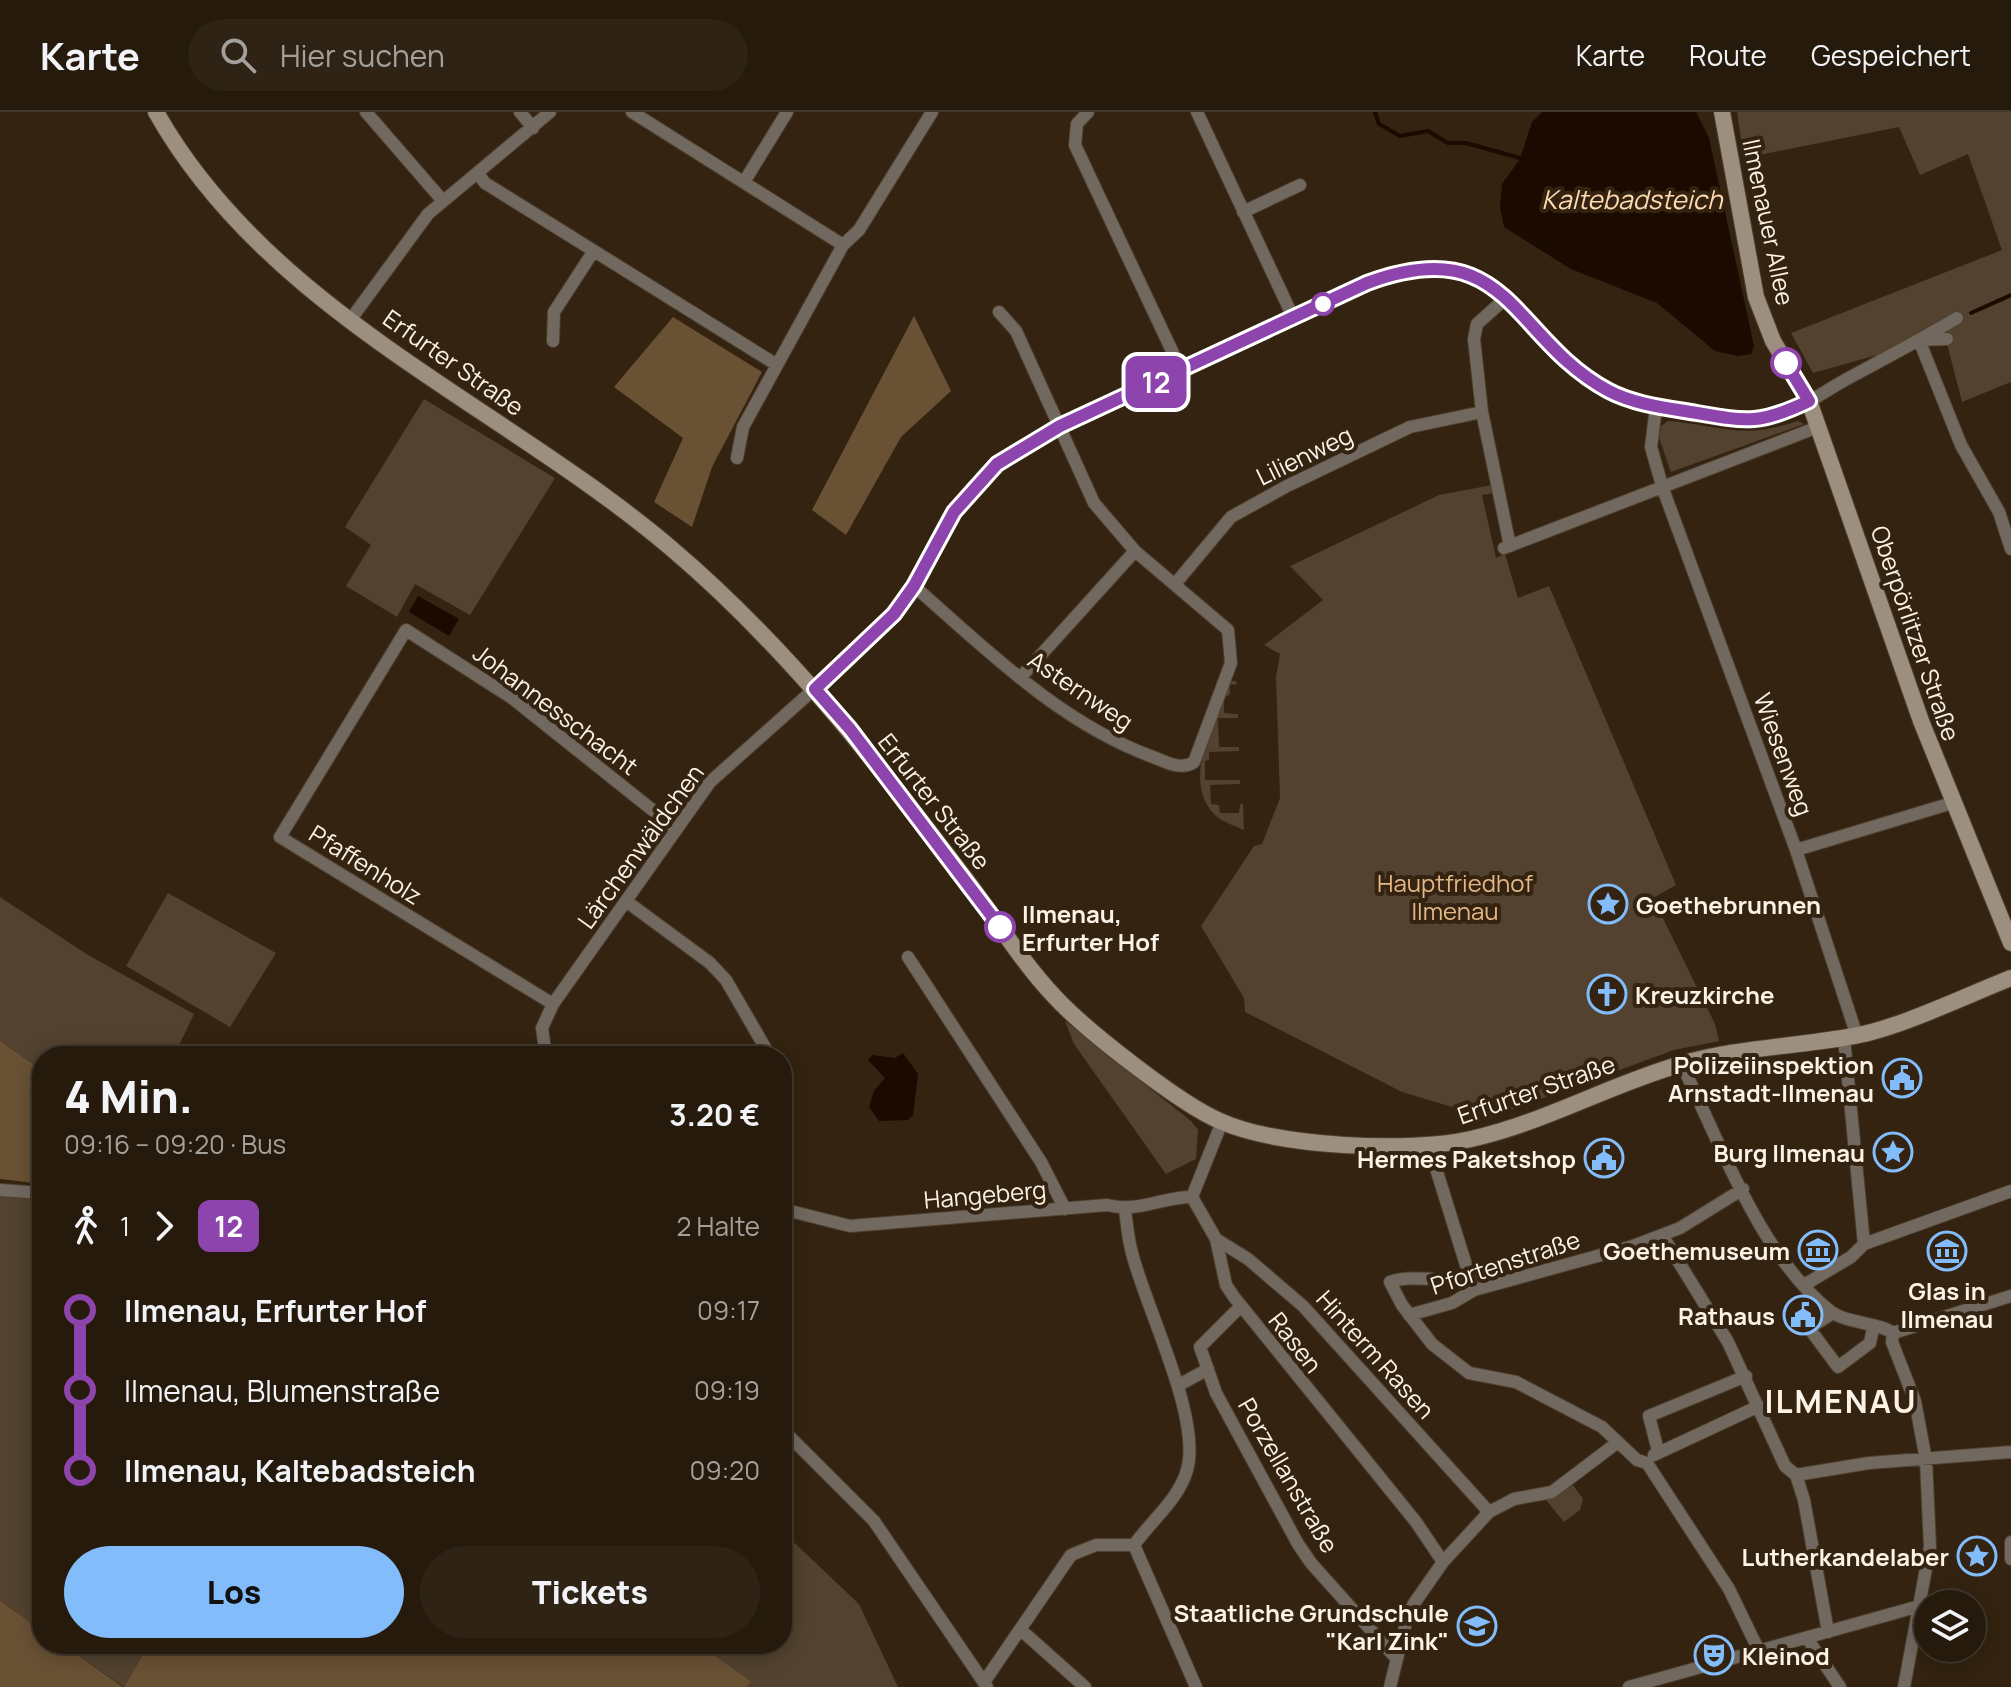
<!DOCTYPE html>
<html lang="de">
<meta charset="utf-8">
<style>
body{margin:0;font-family:Manrope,sans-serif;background:#2e2315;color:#f1f3f6;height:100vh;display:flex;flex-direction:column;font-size:30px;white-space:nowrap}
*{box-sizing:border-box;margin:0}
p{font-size:26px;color:#a4a19d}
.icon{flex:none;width:44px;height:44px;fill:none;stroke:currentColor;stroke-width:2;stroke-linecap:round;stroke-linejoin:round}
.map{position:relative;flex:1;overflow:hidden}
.side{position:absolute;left:32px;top:934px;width:760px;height:608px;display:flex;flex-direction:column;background:#261a0c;border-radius:32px;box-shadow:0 4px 20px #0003,0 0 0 2px #42382d}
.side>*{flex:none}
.badge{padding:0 16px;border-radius:12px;font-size:28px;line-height:52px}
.controls{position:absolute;left:1914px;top:1478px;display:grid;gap:16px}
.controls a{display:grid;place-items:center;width:72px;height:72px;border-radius:50%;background:#261a0c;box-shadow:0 4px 20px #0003,0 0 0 2px #42382d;font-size:40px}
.map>.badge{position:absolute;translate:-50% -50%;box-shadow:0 0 0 4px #fff}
.legs{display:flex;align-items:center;gap:12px;height:88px;padding:0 32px;font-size:26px}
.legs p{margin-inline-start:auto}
.headline{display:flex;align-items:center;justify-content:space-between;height:136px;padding:0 32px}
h1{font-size:44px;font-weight:800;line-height:60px}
.button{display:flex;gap:16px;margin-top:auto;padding:16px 32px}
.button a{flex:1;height:92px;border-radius:48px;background:#82bcfa;color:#111;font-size:32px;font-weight:800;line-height:92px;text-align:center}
.button a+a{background:#2e2315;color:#f1f3f6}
ul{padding:0 32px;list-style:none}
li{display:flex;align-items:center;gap:28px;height:80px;font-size:30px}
li i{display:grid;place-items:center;width:12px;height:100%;margin:0 10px;background:currentColor}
li i::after{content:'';width:20px;height:20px;margin:-10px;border:6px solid;border-radius:50%;background:#261a0c}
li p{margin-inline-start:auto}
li:first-child i{background:linear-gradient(#0000 50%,currentColor 0)}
li:last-child i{background:linear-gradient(currentColor 50%,#0000 0)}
header{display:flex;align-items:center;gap:48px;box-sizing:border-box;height:112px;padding:0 40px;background:#261a0c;border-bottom:2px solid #42382d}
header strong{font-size:38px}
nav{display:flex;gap:44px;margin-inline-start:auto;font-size:28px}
.search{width:560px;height:72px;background:#2e2315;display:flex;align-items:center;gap:20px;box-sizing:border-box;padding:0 28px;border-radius:44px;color:#a4a19d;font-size:30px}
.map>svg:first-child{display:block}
.green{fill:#52422f}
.forest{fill:#695134}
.water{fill:#1a0a00}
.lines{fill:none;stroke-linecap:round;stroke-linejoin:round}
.stream{stroke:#1a0a00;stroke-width:4}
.street-casing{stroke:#4f402e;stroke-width:14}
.secondary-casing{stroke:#4f402e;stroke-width:18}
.street{stroke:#716960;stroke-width:12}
.secondary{stroke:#9c8f80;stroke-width:16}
.line-1-casing{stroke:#fff;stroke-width:18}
.line-1{stroke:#8e44ad;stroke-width:12}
.stop-1-dot{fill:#fff;stroke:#8e44ad;stroke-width:4}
.labels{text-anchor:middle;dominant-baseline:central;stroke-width:8;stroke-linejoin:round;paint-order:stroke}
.street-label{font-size:24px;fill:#fdf2e6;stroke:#332310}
.park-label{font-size:24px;fill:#e4b885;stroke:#332310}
.poi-label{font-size:24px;font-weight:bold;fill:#fdf2e6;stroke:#332310;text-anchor:end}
.stop-label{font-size:24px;font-weight:bold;fill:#fdf2e6;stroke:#332310;text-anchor:start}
.water-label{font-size:26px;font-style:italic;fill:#fedbb1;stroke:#332310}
.district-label{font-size:32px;font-weight:bold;letter-spacing:2px;fill:#fdf2e6;stroke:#332310}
</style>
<header>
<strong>Karte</strong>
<div class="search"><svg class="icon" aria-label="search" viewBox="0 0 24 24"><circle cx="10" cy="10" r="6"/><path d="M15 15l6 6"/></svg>Hier suchen</div>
<nav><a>Karte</a><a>Route</a><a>Gespeichert</a></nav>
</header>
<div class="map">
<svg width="2011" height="1575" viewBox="0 0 2011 1575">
<rect width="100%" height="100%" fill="#332310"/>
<path class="green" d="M1737,0H2011V270L1962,290L1945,224L1813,261L1791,221L2002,138L1968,42L1920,63L1899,15L1744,46Z
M424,287L555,366L470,503L415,472L397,505L346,474L371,433L345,415Z
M1668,309C1725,314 1739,328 1798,309L1804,312L1671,360L1659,326L1661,314Z
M1492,373L1494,381L1482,383L1496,446L1505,442L1518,486L1549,474L1676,773L1653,786L1715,912L1719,929L1674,938L1489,1006L1402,980L1245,900L1244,886L1201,814L1254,734L1262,732L1280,686L1276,565L1280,542L1264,533L1323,488L1290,454L1439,383Z
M1229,569H1236L1237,572L1230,573V582L1224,586V601L1238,602V606H1218L1219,635H1239V639L1209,640V648L1205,649V668H1240V672L1210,673L1211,692L1219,693L1220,701H1239L1240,692H1243L1244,718C1235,714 1223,710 1216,704C1179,669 1216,608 1229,569Z
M168,781L276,841L230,915L126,854Z
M0,785L88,843L194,902L174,944H42V958L0,929Z
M1065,909L1191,1009L1198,1018L1196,1047L1166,1062L1074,932Z
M0,1084L42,1088V1518L0,1489Z
M1573,1373L1583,1387L1580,1398L1564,1410L1546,1388Z
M782,1419L859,1492L898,1575H746L752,1570L699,1532H782Z
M62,1532H149L124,1575Z"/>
<path class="forest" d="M914,204L951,279L901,325L846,423L812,398Z
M673,205L762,260L712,355L692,415L654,390L683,326L614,275Z
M0,929L42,958V1072L0,1067Z
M0,1489L42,1518V1532H62L123,1575H0Z
M149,1532H699L752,1570L746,1575H124Z"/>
<path class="water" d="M1542,0H1696L1709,26L1754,234L1751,242L1738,244L1715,239L1657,191L1571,157L1504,115L1500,95L1502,72L1520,47L1532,10Z
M418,484L459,507L449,524L409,500Z
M903,941L918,962L913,1003L908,1008L879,1009L869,995L874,979L885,966L868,948L872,943L895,946Z"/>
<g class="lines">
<path class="stream" d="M1375,0L1379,12L1400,24L1428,19L1448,31H1466L1520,46
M1971,201L2011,183"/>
<g class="street-casing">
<path id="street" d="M366,0L443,89
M520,0L533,16
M632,0L843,133
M1088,0L1077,12L1075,33L1181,258
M1197,0L1293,205
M478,62L485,71L777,253
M744,70L787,0
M1243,100L1300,73
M1507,185L1477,212L1474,227L1482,300L1510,434
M351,207L428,102L550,0
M1947,227L1919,228L1961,333L1999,400L2011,437
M553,229L554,200L593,140
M1656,295L1651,335L1663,377L1796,738L1857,924
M737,346L743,315L843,133L859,118L932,0
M1504,436L1818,315
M1175,472L1231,405L1287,374L1410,315L1482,300
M914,474C987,538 1060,611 1153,645C1166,650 1181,659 1194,650L1231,551L1228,518L1135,439L1094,391L1016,219L999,200
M1020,566L1135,439
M1796,738L1952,691
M626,789L710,851L726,868L770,944
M908,845L1041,1050L1065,1097
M553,892L280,725L406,518L512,586L675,716
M1844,926L1864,1132
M546,944L542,916L553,892L710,670L868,529L914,474L935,431L973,375L997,352L1041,324L1367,171C1508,119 1511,225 1608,279C1635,294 1726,312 1757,309C1788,307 1818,283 1845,268C1882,248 1920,228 1957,206
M1681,951C1721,1032 1759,1142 1830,1199C1847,1212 1879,1210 1893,1221
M1222,1010L1192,1085L1216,1127L1226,1173L1234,1185L1416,1410L1443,1450
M1429,1034L1471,1169
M0,1078L42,1081
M782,1097L850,1114L1107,1093C1138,1101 1162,1085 1192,1085
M1125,1098C1127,1112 1128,1127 1132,1141C1146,1197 1202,1306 1187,1358C1179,1387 1151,1409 1134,1433
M1662,1123L1728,1230L1785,1354L1796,1363
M1216,1127L1248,1147L1303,1194L1489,1400
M1468,1163C1443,1173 1415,1161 1390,1170L1402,1193L1432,1232L1469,1261L1516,1270L1602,1315L1637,1348L1647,1351L1729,1477L1759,1539
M1804,1173L1851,1145L1864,1132L2011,1079
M1241,1194L1200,1235L1216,1281L1298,1432L1311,1451L1396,1546
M1833,1201L1809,1216L1838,1255L1870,1231L1873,1216
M1409,1203L1452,1191L1474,1178L1630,1135L1680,1116L1743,1077
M1893,1221L1892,1230L1915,1289L1926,1348L1930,1435L1904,1575
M1893,1221L2011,1184
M1179,1273L1208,1257
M782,1317L874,1409L987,1575
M1658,1339L1649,1304L1746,1264
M1654,1343L1759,1294
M1796,1363L1869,1351L2011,1340
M1796,1363L1804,1388L1828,1520
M2011,1430V1447
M1134,1433L1196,1575
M1021,1518L1085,1575
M1807,1526L1840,1575
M984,1570L1071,1443L1096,1433H1134
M1390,1575L1408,1502L1415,1490L1443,1450L1489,1400L1514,1387L1552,1380L1618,1330
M1629,1575L1916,1495"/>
</g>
<g class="secondary-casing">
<path id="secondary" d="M156,0C269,201 503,293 672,437C785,533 875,648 964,765C994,804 1020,848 1054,884C1084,917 1180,992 1220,1009C1278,1035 1409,1041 1471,1027C1543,1011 1607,974 1678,953C1734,936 1791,935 1848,925C1896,918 1965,884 2011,866
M1722,0L1756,185L1773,229L1809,289L1921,609L2011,831"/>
</g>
<use href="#street" class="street"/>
<use href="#secondary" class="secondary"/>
</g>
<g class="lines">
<g class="line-1-casing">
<path id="line-1" d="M1000,815L850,617L815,577L894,502L914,474L954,400L997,352L1060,314L1367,171C1510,118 1511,227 1609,279C1636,293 1668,296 1697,301C1748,310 1761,312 1809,289L1786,251"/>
</g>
<use href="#line-1" class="line-1"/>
</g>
<defs>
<g id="sight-ring" transform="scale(2)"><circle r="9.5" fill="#332310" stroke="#82bcfa" stroke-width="1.5"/><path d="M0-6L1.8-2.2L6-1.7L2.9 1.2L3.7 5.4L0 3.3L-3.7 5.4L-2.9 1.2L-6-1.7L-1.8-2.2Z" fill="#82bcfa"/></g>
<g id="church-ring" transform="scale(2)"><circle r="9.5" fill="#332310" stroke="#82bcfa" stroke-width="1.5"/><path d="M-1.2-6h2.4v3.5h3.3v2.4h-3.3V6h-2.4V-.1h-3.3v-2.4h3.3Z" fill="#82bcfa"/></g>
<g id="civic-ring" transform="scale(2)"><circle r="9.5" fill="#332310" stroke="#82bcfa" stroke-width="1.5"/><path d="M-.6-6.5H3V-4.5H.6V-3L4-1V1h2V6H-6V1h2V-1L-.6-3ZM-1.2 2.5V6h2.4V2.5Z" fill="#82bcfa"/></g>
<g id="museum-ring" transform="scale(2)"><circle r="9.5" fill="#332310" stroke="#82bcfa" stroke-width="1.5"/><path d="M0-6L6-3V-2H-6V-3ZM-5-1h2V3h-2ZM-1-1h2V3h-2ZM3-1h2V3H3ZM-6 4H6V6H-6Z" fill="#82bcfa"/></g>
<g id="school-ring" transform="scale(2)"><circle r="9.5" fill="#332310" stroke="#82bcfa" stroke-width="1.5"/><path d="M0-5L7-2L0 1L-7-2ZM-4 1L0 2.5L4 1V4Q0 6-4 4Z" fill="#82bcfa"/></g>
<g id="theatre-ring" transform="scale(2)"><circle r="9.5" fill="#332310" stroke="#82bcfa" stroke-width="1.5"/><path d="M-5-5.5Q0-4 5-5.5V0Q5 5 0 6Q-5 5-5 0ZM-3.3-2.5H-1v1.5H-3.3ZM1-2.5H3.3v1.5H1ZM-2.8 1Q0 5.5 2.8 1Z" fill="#82bcfa"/></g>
</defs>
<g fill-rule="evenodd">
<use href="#sight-ring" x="1608" y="792"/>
<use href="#church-ring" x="1607" y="882"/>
<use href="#civic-ring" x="1902" y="966"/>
<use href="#sight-ring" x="1893" y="1040"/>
<use href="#civic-ring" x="1604" y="1046"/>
<use href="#museum-ring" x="1818" y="1138"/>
<use href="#museum-ring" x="1947" y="1139"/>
<use href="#civic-ring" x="1803" y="1203"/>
<use href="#sight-ring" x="1977" y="1444"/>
<use href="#school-ring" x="1477" y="1514"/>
<use href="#theatre-ring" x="1714" y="1543"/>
</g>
<g class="stop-1-dot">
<circle cx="1323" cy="192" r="10"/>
<circle cx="1786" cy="251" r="14"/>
<circle cx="1000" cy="815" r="14"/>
</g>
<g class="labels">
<g class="street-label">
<text transform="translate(1769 110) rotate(78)">Ilmenauer Allee</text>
<text transform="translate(454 250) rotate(35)">Erfurter Straße</text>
<text transform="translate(1304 343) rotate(-26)">Lilienweg</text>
<text transform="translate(1916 521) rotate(71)">Oberpörlitzer Straße</text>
<text transform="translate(1081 578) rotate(34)">Asternweg</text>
<text transform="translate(556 597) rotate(37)">Johannesschacht</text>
<text transform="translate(1784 642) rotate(70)">Wiesenweg</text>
<text transform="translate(935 689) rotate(52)">Erfurter Straße</text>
<text transform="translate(640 734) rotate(-54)">Lärchenwäldchen</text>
<text transform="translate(366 752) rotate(32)">Pfaffenholz</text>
<text transform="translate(1536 977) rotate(-19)">Erfurter Straße</text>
<text transform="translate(985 1082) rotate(-5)">Hangeberg</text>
<text transform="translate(1505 1150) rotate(-18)">Pfortenstraße</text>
<text transform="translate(1296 1230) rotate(52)">Rasen</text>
<text transform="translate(1376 1242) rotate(48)">Hinterm Rasen</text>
<text transform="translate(1289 1363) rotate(60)">Porzellanstraße</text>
</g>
<g class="park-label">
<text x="1455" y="770">Hauptfriedhof<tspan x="1455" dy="28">Ilmenau</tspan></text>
</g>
<g class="poi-label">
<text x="1636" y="792" text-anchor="start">Goethebrunnen</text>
<text x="1635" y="882" text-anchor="start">Kreuzkirche</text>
<text x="1874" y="952">Polizeiinspektion<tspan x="1874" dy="28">Arnstadt-Ilmenau</tspan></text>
<text x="1865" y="1040">Burg Ilmenau</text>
<text x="1576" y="1046">Hermes Paketshop</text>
<text x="1790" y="1138">Goethemuseum</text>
<text x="1947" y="1178" text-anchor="middle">Glas in<tspan x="1947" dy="28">Ilmenau</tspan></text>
<text x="1775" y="1203">Rathaus</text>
<text x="1949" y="1444">Lutherkandelaber</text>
<text x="1449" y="1500">Staatliche Grundschule<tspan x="1449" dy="28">"Karl Zink"</tspan></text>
<text x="1742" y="1543" text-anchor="start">Kleinod</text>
</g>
<g class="stop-label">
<text x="1022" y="801">Ilmenau,<tspan x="1022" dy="28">Erfurter Hof</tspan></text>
</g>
<g class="water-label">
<text x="1632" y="87">Kaltebadsteich</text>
</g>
<g class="district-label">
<text x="1841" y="1289">ILMENAU</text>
</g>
</g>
</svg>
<div class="controls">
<a><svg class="icon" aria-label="layers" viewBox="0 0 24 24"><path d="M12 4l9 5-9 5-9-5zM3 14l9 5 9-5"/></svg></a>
</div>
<b class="badge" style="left:1156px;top:270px;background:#8e44ad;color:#fff">12</b>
<section class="side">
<div class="headline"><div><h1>4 Min.</h1><p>09:16 – 09:20 · Bus</p></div><b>3.20 €</b></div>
<div class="legs"><svg class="icon" aria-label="walk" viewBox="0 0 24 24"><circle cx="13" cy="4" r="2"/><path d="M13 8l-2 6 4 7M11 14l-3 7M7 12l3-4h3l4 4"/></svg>1<svg class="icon" aria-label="forward" viewBox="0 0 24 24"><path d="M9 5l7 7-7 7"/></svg><b class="badge" style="background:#8e44ad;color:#fff">12</b><p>2 Halte</p></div>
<ul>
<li><i style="color:#8e44ad"></i><b>Ilmenau, Erfurter Hof</b><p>09:17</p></li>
<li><i style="color:#8e44ad"></i><span>Ilmenau, Blumenstraße</span><p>09:19</p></li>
<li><i style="color:#8e44ad"></i><b>Ilmenau, Kaltebadsteich</b><p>09:20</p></li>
</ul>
<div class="button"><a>Los</a><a>Tickets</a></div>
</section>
</div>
